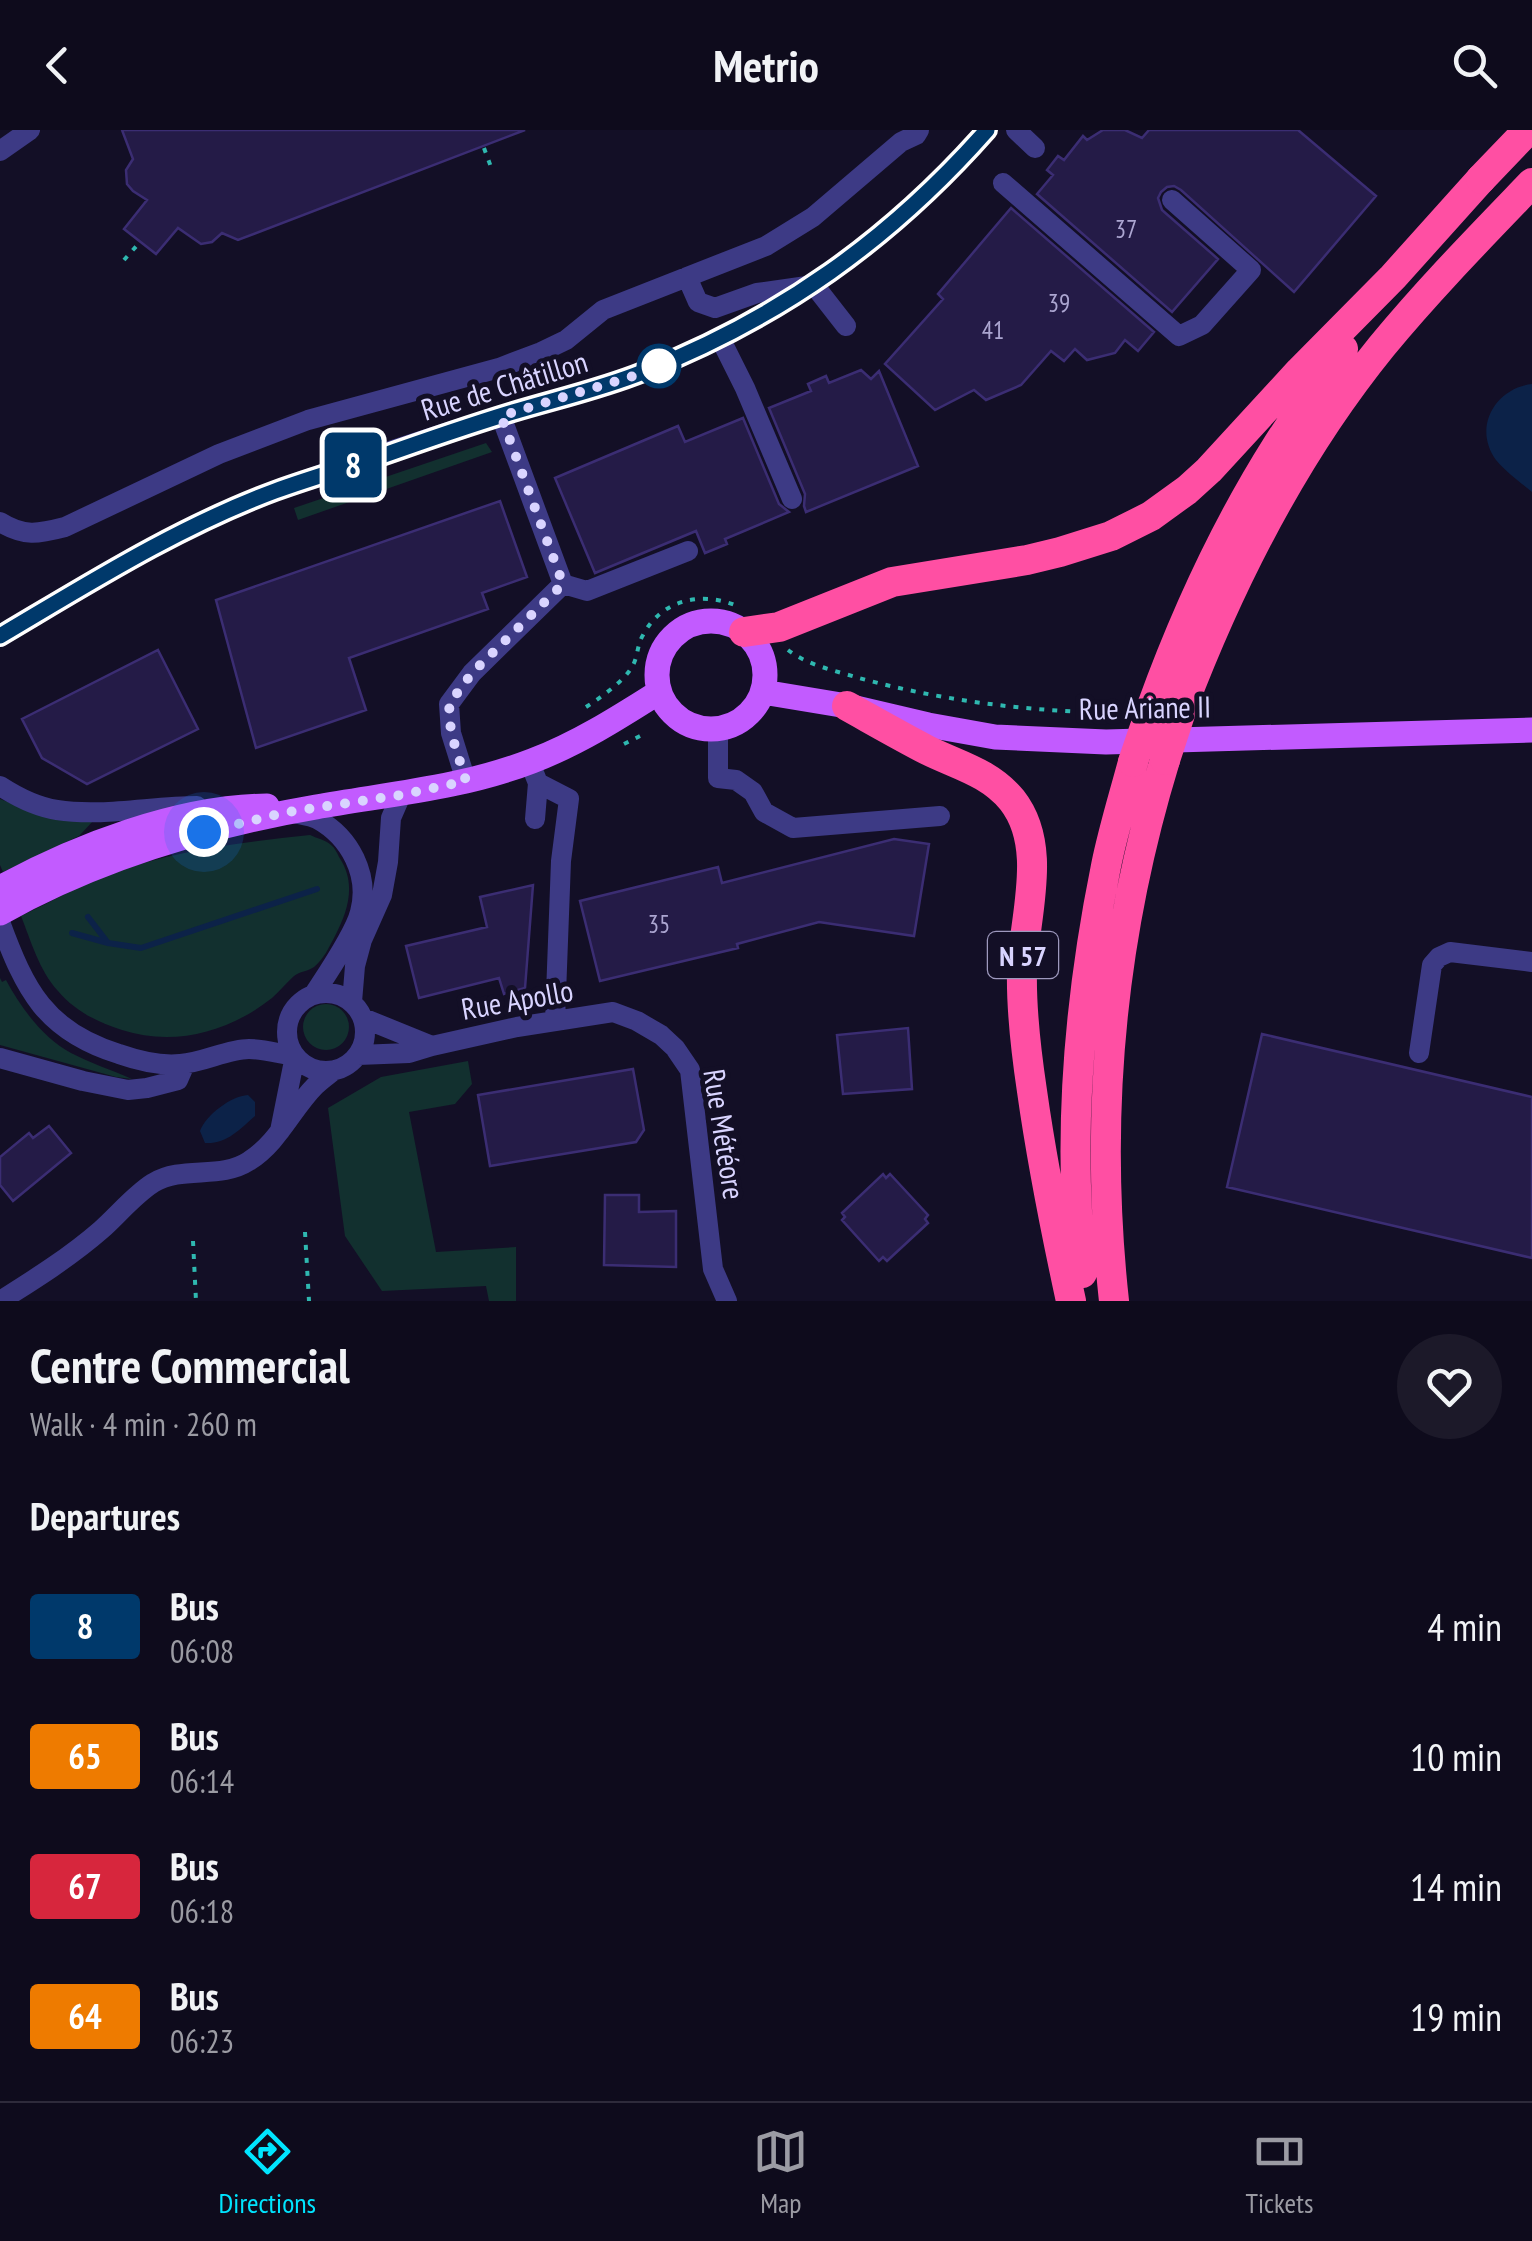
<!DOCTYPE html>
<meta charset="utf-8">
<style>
body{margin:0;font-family:"PT Sans Narrow",sans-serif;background:#1c1929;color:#f1f3f6;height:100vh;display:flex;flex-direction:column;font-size:38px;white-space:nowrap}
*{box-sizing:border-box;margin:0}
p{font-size:32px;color:#9b9ba3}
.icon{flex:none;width:55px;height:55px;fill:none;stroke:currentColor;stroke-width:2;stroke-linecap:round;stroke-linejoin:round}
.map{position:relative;height:1171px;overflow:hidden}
.drawer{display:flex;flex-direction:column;background:#0e0b1c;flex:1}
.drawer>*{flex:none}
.badge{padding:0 20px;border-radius:8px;font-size:35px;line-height:65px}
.you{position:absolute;width:50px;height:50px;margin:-25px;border:8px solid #fff;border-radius:50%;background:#1a73e8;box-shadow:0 0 0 15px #1a73e833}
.map>.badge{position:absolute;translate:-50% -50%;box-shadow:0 0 0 5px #fff}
h2{padding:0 30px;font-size:38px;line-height:90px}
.round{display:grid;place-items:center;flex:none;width:105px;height:105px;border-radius:52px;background:#1c1929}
.summary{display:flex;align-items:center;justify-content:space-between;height:170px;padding:0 30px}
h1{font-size:48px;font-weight:600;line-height:75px}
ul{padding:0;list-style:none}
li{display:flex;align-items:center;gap:30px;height:130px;padding:0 30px}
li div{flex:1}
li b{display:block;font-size:38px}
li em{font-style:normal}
li .badge{min-width:110px;font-weight:700;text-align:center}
header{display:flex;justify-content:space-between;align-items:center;height:130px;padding:0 30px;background:#0e0b1c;font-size:45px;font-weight:600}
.menu{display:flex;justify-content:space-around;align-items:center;height:140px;border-top:2px solid #2e2b3b;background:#0e0b1c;font-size:28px;color:#9b9ba3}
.menu a{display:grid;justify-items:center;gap:5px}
.menu .selected{color:#00e5ff}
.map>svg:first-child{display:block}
.green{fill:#12302f}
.water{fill:#0c2248}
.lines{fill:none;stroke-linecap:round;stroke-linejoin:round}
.stream{stroke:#0c2248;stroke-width:6}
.building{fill:#241b47;stroke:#3b2d73;stroke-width:2.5}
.path{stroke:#2fb8b0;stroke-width:4;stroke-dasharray:5 8;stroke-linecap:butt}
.minor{stroke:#3d3a85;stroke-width:20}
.major{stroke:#c25bff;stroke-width:25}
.highway{stroke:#ff4fa3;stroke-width:30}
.highway-bridge{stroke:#ff4fa3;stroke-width:30}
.line-casing{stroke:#fff;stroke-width:22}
.line{stroke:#00396b;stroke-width:15}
.walk{stroke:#d9d4ff;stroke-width:10;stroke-dasharray:0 18}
.stop-dot{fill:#fff;stroke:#00396b;stroke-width:5}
.labels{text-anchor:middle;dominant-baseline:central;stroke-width:10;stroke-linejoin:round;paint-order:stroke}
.number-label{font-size:25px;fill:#aca6d1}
.shield{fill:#130f26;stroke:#9e99be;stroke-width:2.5}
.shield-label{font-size:28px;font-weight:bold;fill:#d9d4ff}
.street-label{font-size:30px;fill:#d9d4ff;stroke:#130f26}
</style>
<header><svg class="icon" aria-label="back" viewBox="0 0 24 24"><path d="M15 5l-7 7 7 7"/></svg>Metrio<svg class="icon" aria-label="search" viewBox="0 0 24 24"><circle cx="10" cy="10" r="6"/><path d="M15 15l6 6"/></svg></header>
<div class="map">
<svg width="1532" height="1171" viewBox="0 0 1532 1171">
<rect width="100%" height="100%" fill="#130f26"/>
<path class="green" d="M486,313L492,322L298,390L294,378Z
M0,669L49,688L94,690L79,706L3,742L0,735Z
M310,705C316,708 326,710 331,715C335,718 337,723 339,727C357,753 348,781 335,806C329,817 324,829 314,837C307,842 300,841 294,846C286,853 280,861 272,868C229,902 174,917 122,900C97,892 75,881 58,861C39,840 31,811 21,786C51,772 81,754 112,743C176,720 243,712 310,705Z
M0,848L2,852L6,850C21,878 43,908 71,923C90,933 112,940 132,949L116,947L0,915Z
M303 897a23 23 0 1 1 46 0a23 23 0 1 1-46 0Z
M468,931L472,954L455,974L409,982L436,1122L516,1117V1171H489L486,1156L382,1161L345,1106L328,978L381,947Z"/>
<path class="water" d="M1532,254V362C1520,352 1506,342 1496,330C1472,297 1496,258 1532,254Z
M248,965L255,972V986C239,1000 227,1014 205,1013L200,1001C206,985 231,966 248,965Z"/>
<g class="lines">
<path class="stream" d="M88,787L108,813
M72,803L108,813L141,818L317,759"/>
</g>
<path class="building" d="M122,0H525L238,110L222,103L212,112L201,114L178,98L156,124L124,99L147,70L133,61L127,54L126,40L133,29Z
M1103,0H1125L1142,8L1149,0H1298L1376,66L1294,162L1181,60L1174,56L1167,57L1161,62L1158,68L1162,80L1218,129L1172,182L1037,64L1053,45L1047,40L1058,26L1064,30L1083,6L1087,10Z
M1011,78L1154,202L1138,221L1125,210L1115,223L1087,230L1075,219L1064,231L1051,221L1021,255L986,270L974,260L935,280L885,234L943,169L938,164Z
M861,240L871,249L879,241L918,336L806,382L804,376L805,364L769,278L811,261L808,254L826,246L829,253Z
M743,288L779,374L789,382L725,409L727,414L705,423L696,401L595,443L555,348L678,296L685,312Z
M500,371L527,447L482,463L488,479L349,528L366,580L256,618L216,470Z
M158,520L198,599L87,654L42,628L22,589Z
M894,709L929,714L914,806L819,792L737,814L738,818L600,851L580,771L718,737L722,753Z
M533,755L525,858L504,864L499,848L419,868L406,816L487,797L480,767Z
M908,898L912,959L843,964L837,905Z
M1262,904L1532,967V1128L1227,1057Z
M633,939L644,1000L636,1012L490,1036L478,965Z
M49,996L71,1023L13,1071L0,1055V1027L29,1003L33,1008Z
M883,1044L886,1048L890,1044L928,1085L925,1089L928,1093L887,1131L883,1127L879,1131L842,1090L845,1087L842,1083Z
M605,1065H639V1082L676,1081V1137L604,1135Z"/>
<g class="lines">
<path class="path" d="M484,18L491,37
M124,130L140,112
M788,520C807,535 836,541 859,548C947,572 1034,582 1124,583
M586,577C600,568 626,550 633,535C638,526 637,515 643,505C662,469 702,461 737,476
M624,614L640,606
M305,1102L309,1171
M193,1111L196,1171"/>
<path class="minor" d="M1016,0L1035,18
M0,21L30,0
M1003,53L1179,206L1202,195L1251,140L1172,70
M687,147L698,172L715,178L757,163L814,155L846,196
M720,208L745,258L792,369
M0,392C24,407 38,404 65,397L219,324L308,290L499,238L541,222L566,210L603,180L766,116L813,87L901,12L916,5L919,0
M563,454L587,461L688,421
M0,506C89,454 178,397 275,361C351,333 434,306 513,282C556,269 602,259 643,242C777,189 893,109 987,0
M718,600V648L736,650L753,662L764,682L793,698L940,686
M534,643L538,653L535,689
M466,651L451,603L449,574L472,543L563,454L501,286
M538,653L569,669L561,731L555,891
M0,656C17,667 36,677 57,680C102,687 152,676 197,676
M294,683C302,685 311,686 317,689C350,707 370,745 360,782C355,803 327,844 314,864
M0,792C25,860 45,901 119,924C139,931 159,936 180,934C203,933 227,919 249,919C264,919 280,924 295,926L280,1001
M287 902a39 39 0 1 1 78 0a39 39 0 1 1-78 0Z
M352,872L355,836L362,810L382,765L388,732L391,688L401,665
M363,888L432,916
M1419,923L1432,835L1439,827L1450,822L1532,832
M358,925L409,923L432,916L517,897L613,882L637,891L661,905L675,918L690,940L713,1139L727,1171
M0,928L83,951L128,960L147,958L178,950L185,934
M0,1171C35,1149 70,1127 101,1100C118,1085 134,1065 153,1053C183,1035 220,1050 249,1031C278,1013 292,979 315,956C321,950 327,946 333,941"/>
<path class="major" d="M657 545a54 54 0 1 1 108 0a54 54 0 1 1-108 0Z
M763,562L847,576L928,595L995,607L1106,612L1532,600
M0,758C77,716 178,677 267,676
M0,783C98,728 205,696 316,677C389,664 462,658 532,631C577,614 618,588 659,562"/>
<path class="highway" d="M744,502L779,497L892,452L1027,430L1060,422L1111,406L1151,386L1187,360L1209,340L1300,241L1393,147L1481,49
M1183,575C1232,447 1296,322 1382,216C1429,159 1481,106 1532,53
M847,576C874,591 900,606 927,620C957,635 989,642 1012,670C1049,717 1024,786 1022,840C1021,881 1026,921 1032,961C1042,1032 1056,1102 1071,1171
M1152,576C1185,485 1226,396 1278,314C1299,282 1321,250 1343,219
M1082,1143C1067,1007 1079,869 1106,736C1113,701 1124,666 1133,632
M1114,1171C1094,988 1111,806 1165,630"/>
<path class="highway-bridge" d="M1481,49L1528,0
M1165,630L1183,575
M1133,632L1152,576"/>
</g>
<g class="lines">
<g class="line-casing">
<path id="line" d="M0,506C88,454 178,397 275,361C308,349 342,339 376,328C421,312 467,296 513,282C556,269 601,259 643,242C780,188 890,110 987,0"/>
</g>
<use href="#line" class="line"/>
<path class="walk" d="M204,702L288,682L401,665L466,651L451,603L449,574L472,543L563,454L501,286L640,244L663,234L659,236"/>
</g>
<circle class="stop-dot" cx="659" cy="236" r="20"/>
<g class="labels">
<g class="number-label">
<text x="1126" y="99">37</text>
<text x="1059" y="173">39</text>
<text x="993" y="200">41</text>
<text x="659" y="794">35</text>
</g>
<rect class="shield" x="988" y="802" width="70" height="46" rx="8"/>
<g class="shield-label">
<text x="1023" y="825">N 57</text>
</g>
<g class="street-label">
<text transform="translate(504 255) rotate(-17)">Rue de Châtillon</text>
<text transform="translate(1145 577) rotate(-1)">Rue Ariane II</text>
<text transform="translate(517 869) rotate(-10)">Rue Apollo</text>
<text transform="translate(725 1004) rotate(81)">Rue Météore</text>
</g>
</g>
</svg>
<div class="you" style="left:204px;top:702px"></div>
<b class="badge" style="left:353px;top:335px;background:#00396b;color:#fff">8</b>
</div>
<section class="drawer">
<div class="summary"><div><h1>Centre Commercial</h1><p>Walk · 4 min · 260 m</p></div><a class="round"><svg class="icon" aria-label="heart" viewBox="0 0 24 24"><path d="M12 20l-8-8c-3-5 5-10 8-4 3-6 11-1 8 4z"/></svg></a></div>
<h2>Departures</h2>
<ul>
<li><span class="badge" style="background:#00396b;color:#fff">8</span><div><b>Bus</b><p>06:08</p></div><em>4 min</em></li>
<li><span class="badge" style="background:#ee7b00;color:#fff">65</span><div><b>Bus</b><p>06:14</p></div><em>10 min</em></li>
<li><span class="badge" style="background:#d7263d;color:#fff">67</span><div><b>Bus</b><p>06:18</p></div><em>14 min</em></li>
<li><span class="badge" style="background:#ee7b00;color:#fff">64</span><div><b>Bus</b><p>06:23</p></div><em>19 min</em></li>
</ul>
</section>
<nav class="menu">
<a class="selected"><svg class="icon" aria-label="directions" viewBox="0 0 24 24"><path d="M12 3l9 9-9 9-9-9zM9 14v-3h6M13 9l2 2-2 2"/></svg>Directions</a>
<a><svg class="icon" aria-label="map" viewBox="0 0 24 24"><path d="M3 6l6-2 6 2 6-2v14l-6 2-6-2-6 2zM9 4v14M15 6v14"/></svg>Map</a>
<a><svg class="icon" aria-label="tickets" viewBox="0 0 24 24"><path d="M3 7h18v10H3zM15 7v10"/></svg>Tickets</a>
</nav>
